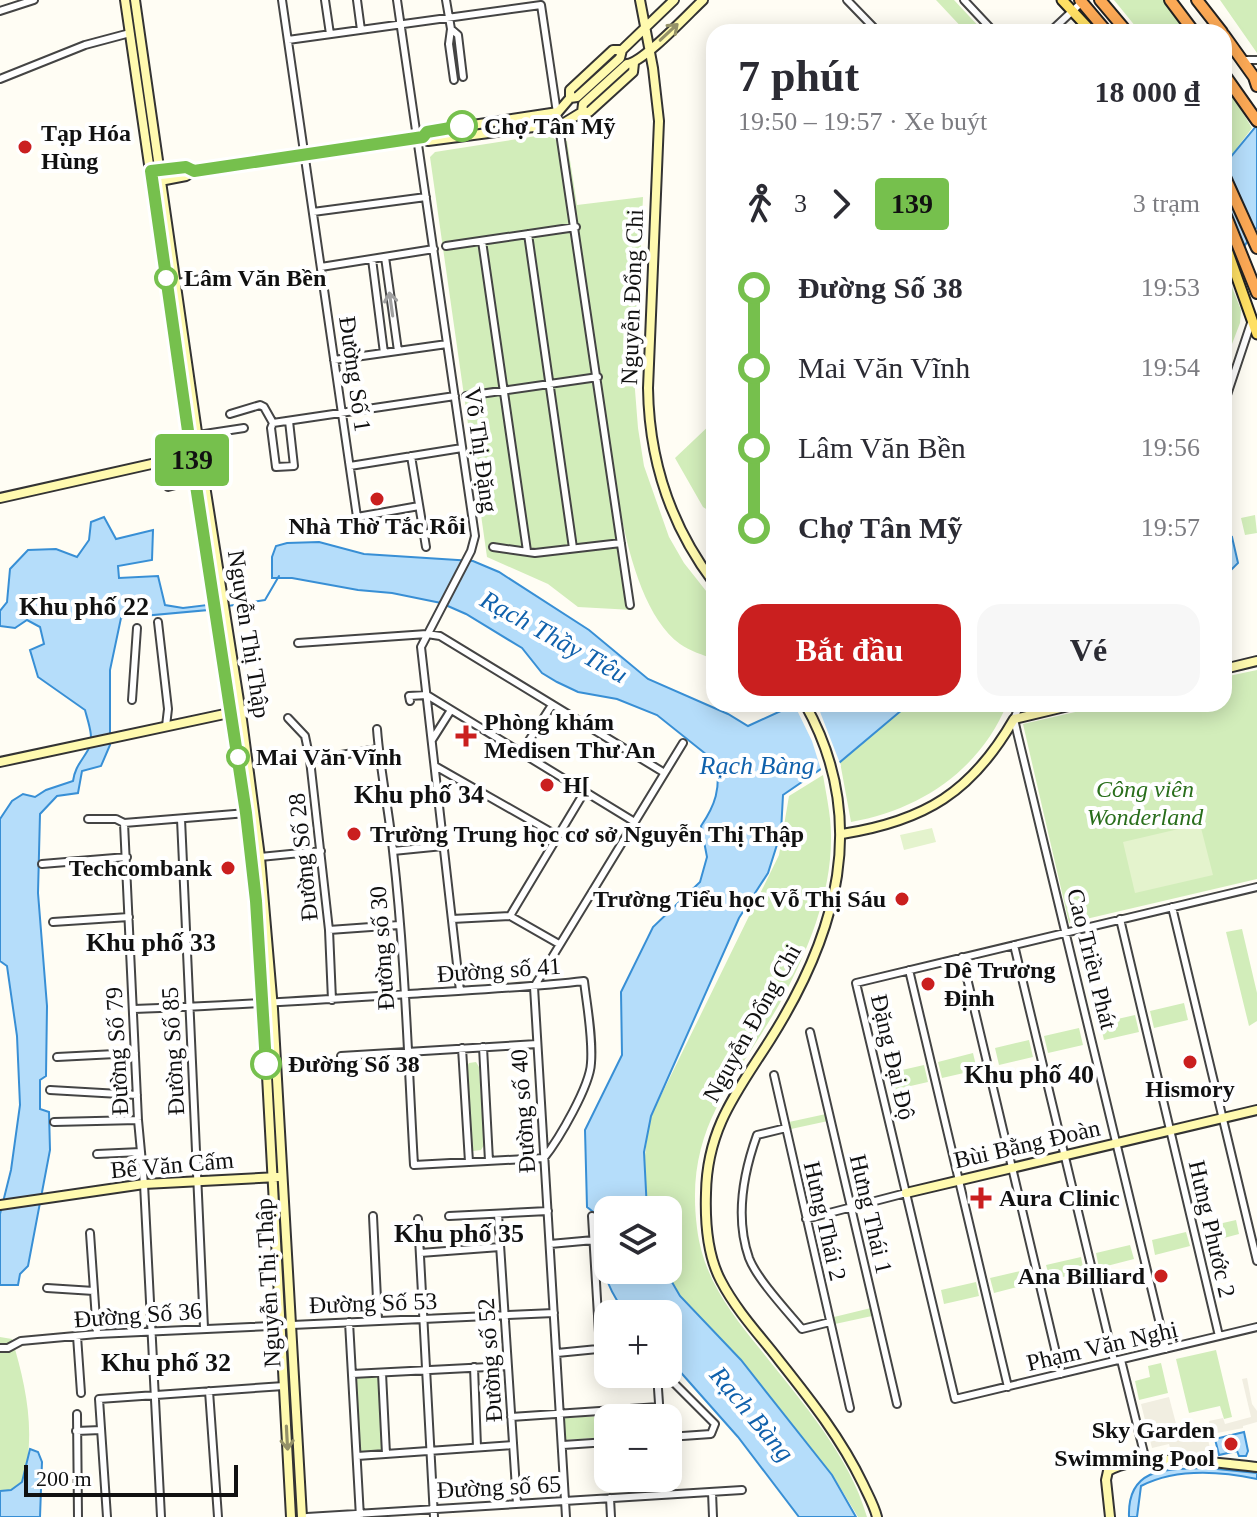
<!DOCTYPE html>
<html lang="vi">
<meta charset="utf-8">
<style>
body{margin:0;font-family:Georgia,serif;background:#f7f7f7;color:#2b2b33;height:100vh;display:flex;flex-direction:column;font-size:30px;white-space:nowrap}
*{box-sizing:border-box;margin:0}
p{font-size:26px;color:#7c7c81}
.icon{flex:none;width:44px;height:44px;fill:none;stroke:currentColor;stroke-width:2;stroke-linecap:round;stroke-linejoin:round}
.map{position:relative;flex:1;overflow:hidden}
.sheet{position:absolute;left:706px;top:24px;width:526px;height:688px;display:flex;flex-direction:column;background:#fff;border-radius:24px;box-shadow:0 4px 20px #0003}
.sheet>*{flex:none}
.badge{padding:0 16px;border-radius:6px;font-size:28px;line-height:52px}
.controls{position:absolute;left:594px;top:1196px;display:grid;gap:16px}
.controls a{display:grid;place-items:center;width:88px;height:88px;border-radius:16px;background:#fff;box-shadow:0 4px 20px #0003;font-size:40px}
.scale{position:absolute;left:24px;bottom:20px;width:214px;box-sizing:border-box;padding-left:8px;border:4px solid #111;border-top:0;font-size:22px;line-height:28px;white-space:nowrap;color:#111;-webkit-text-stroke:6px #fff;paint-order:stroke}
.map>.badge{position:absolute;translate:-50% -50%;box-shadow:0 0 0 4px #fff}
.legs{display:flex;align-items:center;gap:12px;height:88px;padding:0 32px;font-size:26px}
.legs p{margin-inline-start:auto}
.headline{display:flex;align-items:center;justify-content:space-between;height:136px;padding:0 32px}
h1{font-size:44px;font-weight:700;line-height:60px}
.action{display:flex;gap:16px;margin-top:auto;padding:16px 32px}
.action a{flex:1;height:92px;border-radius:24px;background:#ca1f1f;color:#fff;font-size:32px;font-weight:700;line-height:92px;text-align:center}
.action a+a{background:#f7f7f7;color:#2b2b33}
ul{padding:0 32px;list-style:none}
li{display:flex;align-items:center;gap:28px;height:80px;font-size:30px}
li i{display:grid;place-items:center;width:12px;height:100%;margin:0 10px;background:currentColor}
li i::after{content:'';width:20px;height:20px;margin:-10px;border:6px solid;border-radius:50%;background:#fff}
li p{margin-inline-start:auto}
li:first-child i{background:linear-gradient(#0000 50%,currentColor 0)}
li:last-child i{background:linear-gradient(currentColor 50%,#0000 0)}
.map>svg:first-child{display:block}
.green{fill:#d2edba}
.pitch{fill:#e4f3cd}
.plaza{fill:#f1eee1}
.water{fill:#b5ddfa;stroke:#388fd5;stroke-width:2}
.pier{fill:#fffdf4}
.lines{fill:none;stroke-linecap:round;stroke-linejoin:round}
.stream{stroke:#388fd5;stroke-width:2}
.street-casing{stroke:#444;stroke-width:10}
.secondary-casing{stroke:#333;stroke-width:12}
.primary-casing{stroke:#222;stroke-width:13}
.highway-casing{stroke:#222;stroke-width:14}
.street{stroke:#fff;stroke-width:6}
.secondary{stroke:#fffaaf;stroke-width:8}
.primary{stroke:#ffe064;stroke-width:9}
.highway{stroke:#fca955;stroke-width:10}
.oneway{stroke:#949168}
.oneway2{stroke:#a0a0a0}
.line-1-casing{stroke:#fff;stroke-width:18}
.line-1{stroke:#76c04d;stroke-width:12}
.stop-1-dot{fill:#fff;stroke:#76c04d;stroke-width:4}
.poi-dot{fill:#ca1f1f;stroke:#fff;stroke-width:3}
.labels{text-anchor:middle;dominant-baseline:central;stroke-width:8;stroke-linejoin:round;paint-order:stroke}
.stop-label{font-size:24px;font-weight:bold;fill:#111;stroke:#fff;text-anchor:start}
.poi-label{font-size:24px;font-weight:bold;fill:#111;stroke:#fff;text-anchor:start}
.street-label{font-size:24px;fill:#111;stroke:#fff}
.park-label{font-size:24px;font-style:italic;fill:#296e1b;stroke:#fff}
.neighbourhood-label{font-size:26px;font-weight:bold;fill:#111;stroke:#fff}
.water-label{font-size:26px;font-style:italic;fill:#1061ac;stroke:#fff}
</style>
<div class="map">
<svg width="1257" height="1517" viewBox="0 0 1257 1517">
<rect width="100%" height="100%" fill="#fffdf4"/>
<path class="green" d="M936,0H954L984,32H966Z
M1114,0H1167L1191,32H1140Z
M1221,0H1257V53L1220,0Z
M1224,82L1252,128L1227,161L1224,156Z
M549,134L558,142L567,141L577,205L643,197L635,390L638,428L644,466L669,537L684,563L714,601V659C703,655 690,651 680,644C620,600 612,446 601,376L633,610L578,607L548,584L487,557L430,157L435,152Z
M1224,267L1241,310L1240,323L1224,365Z
M714,421V514L703,507L675,458Z
M1255,515L1257,533L1245,535L1241,518Z
M1257,670V879L1069,923L1023,724L1110,704H1224V677Z
M868,704H1007C980,770 920,810 851,822L840,762Z
M823,775C826,794 831,815 831,835C832,893 808,951 781,1001C736,1082 684,1125 697,1228C703,1277 730,1312 760,1349C800,1400 849,1454 867,1517H858L832,1474L680,1296L665,1270H668V1210H647C641,1178 645,1147 651,1116L779,855L789,796Z
M1242,929L1257,993V1021L1249,1026L1226,932Z
M1184,1003L1188,1020L1154,1028L1150,1011Z
M1135,1015L1139,1032L1104,1040L1100,1023Z
M1079,1028L1083,1045L1048,1053L1044,1036Z
M1029,1040L1033,1057L999,1065L995,1048Z
M973,1053L977,1070L942,1078L938,1062Z
M476,1062L479,1067L484,1145L481,1150L473,1151L471,1146L466,1068L469,1063Z
M924,1065L928,1082L893,1090L889,1073Z
M826,1114L828,1121L791,1129L789,1122Z
M1236,1220L1239,1234L1205,1243L1201,1228Z
M1186,1232L1190,1246L1155,1255L1152,1240Z
M1130,1245L1134,1259L1099,1268L1096,1253Z
M1081,1257L1084,1272L1050,1280L1046,1265Z
M1025,1270L1028,1284L994,1293L990,1278Z
M976,1282L979,1296L944,1304L941,1290Z
M871,1308L872,1316L835,1324L834,1317Z
M0,1337L12,1339C26,1385 37,1436 22,1483L11,1490L0,1491Z
M1216,1350L1232,1417L1224,1419L1220,1406L1189,1413L1176,1359Z
M1161,1363L1168,1393L1139,1400L1135,1381L1150,1377L1148,1366Z
M378,1374L383,1452L359,1454L355,1376Z
M656,1413V1418H608V1437L565,1440L564,1418Z"/>
<path class="pitch" d="M1200,824L1213,875L1135,893L1123,842Z
M932,828L936,842L904,850L900,835Z"/>
<path class="plaza" d="M1247,1378L1252,1404L1257,1411V1422L1243,1426V1428L1207,1435L1211,1453L1172,1455L1169,1444L1152,1448L1141,1404L1169,1397L1179,1435L1186,1433L1185,1426L1192,1424L1194,1432L1210,1429L1209,1421L1223,1418L1225,1424L1251,1417L1242,1379Z"/>
<path class="water" d="M1257,125V227L1224,277V165Z
M104,517L116,539L153,530L152,560L118,566L119,578L158,576L165,605L183,608L207,605L208,610L121,618L110,670V745L101,766L82,771L78,793L57,796L40,814L38,893L47,1006L46,1076L40,1080V1109L49,1112L50,1150L28,1266L20,1274L18,1285H0V1214L11,1170L20,1105L17,1036L7,966L0,961V819L12,801L23,794L35,797L46,790L73,781C75,767 81,762 88,750C95,739 88,722 85,710L38,677L30,650L44,644L40,627L27,620L15,628L0,626V611L7,602L10,569L28,550L56,549L77,557L89,540L91,522Z
M1232,537L1238,563L1229,572L1224,566V539Z
M319,542L364,554L473,561L499,572L589,630L648,679L728,714L748,726L796,704H909L840,762L821,769L783,795L781,832L768,873L739,918L651,1116L644,1152L647,1210H608V1270H665L680,1296L741,1360L832,1475L856,1517H799L738,1437L668,1358V1314H626C600,1279 600,1257 597,1215L587,1207L585,1130L622,1055L621,992L653,927L700,882L707,857L701,826C716,804 720,789 717,763L657,715L617,699L578,692L557,682L542,673L522,648L466,614L441,603L392,593L358,590L292,578H272V557L276,546L287,543Z
M1244,1432L1248,1451L1246,1456H1239L1237,1451L1219,1455L1215,1439Z
M30,1449L38,1452L42,1462L40,1517H0V1491L11,1490L22,1482Z
M1207,1468L1257,1473V1479C1219,1471 1176,1468 1141,1486L1137,1517H1129C1127,1466 1168,1469 1207,1468Z"/>
<path class="pier" d="M794,704H817L841,766L822,773L812,741Z"/>
<g class="lines">
<path class="stream" d="M228,606L265,600L279,576"/>
<g class="street-casing">
<path id="street" d="M282,0L357,517L419,506
M325,0L330,34
M357,0L361,30
M397,0L475,536L471,551L421,647L460,991
M446,0L451,29L458,35L463,77
M847,0L878,32
M964,0L994,32
M0,11L34,0
M451,29L449,44L454,80
M1050,32L1082,2
M288,40L541,5L630,605
M1242,60H1257
M0,79L85,45L130,33
M313,212L426,197
M528,234L573,548
M482,241L527,551
M446,246L576,227
M385,257L398,351
M372,259L384,353
M321,267L434,249
M177,283L220,276
M334,360L447,344
M466,396L598,377
M1224,404L1252,320
M230,414L260,405L264,407L273,423
M289,421L294,466L276,467L271,428L273,423L455,396
M198,435L244,428
M411,456L426,547
M350,466L462,448
M168,487L195,480
M493,547L535,553L621,543
M158,622L168,709L166,726
M298,643L427,634L440,636L663,772
M132,700L137,628
M410,701L409,696L427,695L633,821
M1020,704L1014,719L1017,732L1166,1349
M288,718L305,736L310,760L329,930L332,1000
M432,740L451,710
M521,753L552,705
M310,760L378,749
M435,766L558,836
M88,819H116L124,823L247,813
M181,819L204,1328
M124,823L138,1120L144,1184L161,1517
M393,851L443,846
M260,857L321,851
M42,864L127,857
M1257,887L856,983L955,1399L1257,1327
M1172,907L1257,1261
M510,916L585,791
M452,919L510,916L559,944
M1120,919L1219,1336
M53,922L129,917
M329,930L399,925
M1014,945L1114,1361
M962,957L1061,1374
M909,970L1008,1387
M134,1009C225,1006 317,1000 408,994C467,990 526,988 584,981C587,1007 593,1037 591,1063C590,1086 559,1139 544,1158L414,1165C408,1061 405,955 393,851C389,811 380,770 377,729
M810,1032L897,1404
M483,1047L489,1161
M462,1048L469,1162
M341,1056L537,1044
M57,1057L135,1053
M774,1075L850,1408
M50,1090L137,1095
M54,1122L138,1120
M786,1128L757,1135C743,1174 735,1218 749,1258C757,1279 787,1311 802,1329L830,1322
M97,1154L141,1152
M498,1214L517,1504
M373,1216L378,1320
M449,1216L548,1211
M592,1216L600,1349
M418,1219L434,1517
M806,1219L906,1193
M90,1233L97,1334
M550,1244L594,1240
M420,1253L500,1247
M47,1288L94,1291
M349,1322L360,1517
M77,1336L81,1393
M0,1348H8L21,1341L97,1334L554,1313
M557,1353L608,1348
M1121,1360L1146,1461
M474,1367L477,1447
M382,1373L386,1454
M352,1374L508,1366
M657,1374L660,1418
M665,1374L715,1424L711,1434L668,1437
M209,1391L218,1517
M77,1414L78,1517
M511,1417L659,1407
M76,1431L101,1430
M563,1445L608,1442
M357,1456L513,1445
M712,1492L713,1517
M610,1498L611,1517
M107,1517L99,1399L284,1386
M307,1517L742,1490
M566,1517L534,987L683,743"/>
</g>
<g class="secondary-casing">
<path id="secondary" d="M125,0L193,466L246,813L263,1002L291,1517
M135,0L201,460L242,720L260,857L273,1009L302,1517
M640,0L653,68L659,121L648,388C649,460 670,525 714,583
M570,98L577,97L620,58L622,50L674,0
M582,112L583,104L627,64C643,63 689,13 703,0
M423,137L427,132L558,112L570,98V90L613,50H622
M156,171L186,167L194,171
M160,181L186,176L194,171L423,137L428,141L564,123L582,112H589L633,72L634,63
M0,498L196,454
M1224,669L1257,661
M805,704C870,820 837,934 770,1040C737,1092 707,1128 706,1193C705,1222 707,1255 721,1281C734,1306 753,1328 771,1350C805,1393 839,1434 863,1484C868,1495 874,1505 877,1517
M0,762L234,712
M842,834C925,821 972,792 1014,719L1077,704
M906,1193L1257,1110
M0,1205L144,1184L278,1177
M1110,1517L1106,1480L1108,1471C1143,1451 1218,1463 1257,1467"/>
</g>
<g class="primary-casing">
<path id="primary" d="M1062,0L1092,32
M1224,241L1257,334"/>
</g>
<g class="highway-casing">
<path id="highway" d="M1080,0L1107,32
M1100,0L1127,32
M1170,0L1194,32
M1197,0L1222,32
M1224,35L1254,77L1257,86
M1224,74L1257,121
M1224,175L1257,248
M1224,211L1257,293"/>
</g>
<use href="#street" class="street"/>
<use href="#secondary" class="secondary"/>
<use href="#primary" class="primary"/>
<use href="#highway" class="highway"/>
</g>
<defs><path id="oneway-shaft" d="M-6 0H5M1.5-3L5.5 0L1.5 3" fill="none" stroke-width="1.6" stroke-linecap="round" stroke-linejoin="round" transform="scale(2)"/></defs>
<g class="oneway">
<use href="#oneway-shaft" transform="translate(669 32) rotate(-43)"/>
<use href="#oneway-shaft" transform="translate(287 1438) rotate(87)"/>
</g>
<use class="oneway2" href="#oneway-shaft" transform="translate(391 304) rotate(-98)"/>
<g class="lines">
<g class="line-1-casing">
<path id="line-1" d="M266,1064L256,901L246,813L193,466L151,171L186,167L194,171L423,137L427,132L462,126"/>
</g>
<use href="#line-1" class="line-1"/>
</g>
<g class="stop-1-dot">
<circle cx="462" cy="126" r="14"/>
<circle cx="166" cy="278" r="10"/>
<circle cx="238" cy="757" r="10"/>
<circle cx="266" cy="1064" r="14"/>
</g>
<g class="poi-dot">
<circle cx="25" cy="147" r="8"/>
<circle cx="377" cy="499" r="8"/>
<path d="M462 724h8v8h8v8h-8v8h-8v-8h-8v-8h8z"/>
<circle cx="547" cy="785" r="8"/>
<circle cx="354" cy="834" r="8"/>
<circle cx="228" cy="868" r="8"/>
<circle cx="902" cy="899" r="8"/>
<circle cx="928" cy="984" r="8"/>
<circle cx="1190" cy="1062" r="8"/>
<path d="M977 1186h8v8h8v8h-8v8h-8v-8h-8v-8h8z"/>
<circle cx="1161" cy="1276" r="8"/>
<circle cx="1231" cy="1444" r="8"/>
</g>
<g class="labels">
<g class="stop-label">
<text x="484" y="126">Chợ Tân Mỹ</text>
<text x="184" y="278">Lâm Văn Bền</text>
<text x="256" y="757">Mai Văn Vĩnh</text>
<text x="288" y="1064">Đường Số 38</text>
</g>
<g class="poi-label">
<text x="41" y="133">Tạp Hóa<tspan x="41" dy="28">Hùng</tspan></text>
<text x="377" y="526" text-anchor="middle">Nhà Thờ Tắc Rỗi</text>
<text x="484" y="722">Phòng khám<tspan x="484" dy="28">Medisen Thư An</tspan></text>
<text x="563" y="785">H[</text>
<text x="370" y="834">Trường Trung học cơ sở Nguyễn Thị Thập</text>
<text x="212" y="868" text-anchor="end">Techcombank</text>
<text x="886" y="899" text-anchor="end">Trường Tiểu học Vỗ Thị Sáu</text>
<text x="944" y="970">Dê Trương<tspan x="944" dy="28">Định</tspan></text>
<text x="1190" y="1089" text-anchor="middle">Hismory</text>
<text x="999" y="1198">Aura Clinic</text>
<text x="1145" y="1276" text-anchor="end">Ana Billiard</text>
<text x="1215" y="1430" text-anchor="end">Sky Garden<tspan x="1215" dy="28">Swimming Pool</tspan></text>
</g>
<g class="street-label">
<text transform="translate(632 297) rotate(-88)">Nguyễn Đổng Chi</text>
<text transform="translate(355 374) rotate(82)">Đường Số 1</text>
<text transform="translate(481 450) rotate(82)">Võ Thị Đặng</text>
<text transform="translate(249 634) rotate(81)">Nguyễn Thị Thập</text>
<text transform="translate(303 857) rotate(-96)">Đường Số 28</text>
<text transform="translate(382 948) rotate(-94)">Đường số 30</text>
<text transform="translate(1092 959) rotate(76)">Cao Triều Phát</text>
<text transform="translate(499 970) rotate(-4)">Đường số 41</text>
<text transform="translate(752 1023) rotate(-61)">Nguyễn Đổng Chi</text>
<text transform="translate(117 1051) rotate(-93)">Đường Số 79</text>
<text transform="translate(173 1051) rotate(-93)">Đường Số 85</text>
<text transform="translate(893 1057) rotate(77)">Đặng Đại Độ</text>
<text transform="translate(523 1111) rotate(-94)">Đường số 40</text>
<text transform="translate(1027 1144) rotate(-13)">Bùi Bằng Đoàn</text>
<text transform="translate(172 1165) rotate(-5)">Bế Văn Cấm</text>
<text transform="translate(871 1214) rotate(77)">Hưng Thái 1</text>
<text transform="translate(825 1221) rotate(77)">Hưng Thái 2</text>
<text transform="translate(1212 1229) rotate(77)">Hưng Phước 2</text>
<text transform="translate(268 1283) rotate(-93)">Nguyễn Thị Thập</text>
<text transform="translate(373 1303) rotate(-2)">Đường Số 53</text>
<text transform="translate(138 1315) rotate(-4)">Đường Số 36</text>
<text transform="translate(1102 1346) rotate(-13)">Phạm Văn Nghị</text>
<text transform="translate(490 1360) rotate(-94)">Đường số 52</text>
<text transform="translate(499 1487) rotate(-3)">Đường số 65</text>
</g>
<g class="park-label">
<text x="1145" y="789">Công viên<tspan x="1145" dy="28">Wonderland</tspan></text>
</g>
<g class="neighbourhood-label">
<text x="84" y="606">Khu phố 22</text>
<text x="419" y="794">Khu phố 34</text>
<text x="151" y="942">Khu phố 33</text>
<text x="1029" y="1074">Khu phố 40</text>
<text x="459" y="1233">Khu phố 35</text>
<text x="166" y="1362">Khu phố 32</text>
</g>
<g class="water-label">
<text transform="translate(554 637) rotate(29)">Rạch Thầy Tiêu</text>
<text x="757" y="765">Rạch Bàng</text>
<text transform="translate(752 1414) rotate(50)">Rạch Bàng</text>
</g>
</g>
</svg>
<div class="controls">
<a><svg class="icon" aria-label="layers" viewBox="0 0 24 24"><path d="M12 4l9 5-9 5-9-5zM3 14l9 5 9-5"/></svg></a>
<a>+</a>
<a>−</a>
</div>
<div class="scale">200 m</div>
<b class="badge" style="left:192px;top:460px;background:#76c04d;color:#111">139</b>
<section class="sheet">
<div class="headline"><div><h1>7 phút</h1><p>19:50 – 19:57 · Xe buýt</p></div><b>18 000 ₫</b></div>
<div class="legs"><svg class="icon" aria-label="walk" viewBox="0 0 24 24"><circle cx="13" cy="4" r="2"/><path d="M13 8l-2 6 4 7M11 14l-3 7M7 12l3-4h3l4 4"/></svg>3<svg class="icon" aria-label="forward" viewBox="0 0 24 24"><path d="M9 5l7 7-7 7"/></svg><b class="badge" style="background:#76c04d;color:#111">139</b><p>3 trạm</p></div>
<ul>
<li><i style="color:#76c04d"></i><b>Đường Số 38</b><p>19:53</p></li>
<li><i style="color:#76c04d"></i><span>Mai Văn Vĩnh</span><p>19:54</p></li>
<li><i style="color:#76c04d"></i><span>Lâm Văn Bền</span><p>19:56</p></li>
<li><i style="color:#76c04d"></i><b>Chợ Tân Mỹ</b><p>19:57</p></li>
</ul>
<div class="action"><a>Bắt đầu</a><a>Vé</a></div>
</section>
</div>
